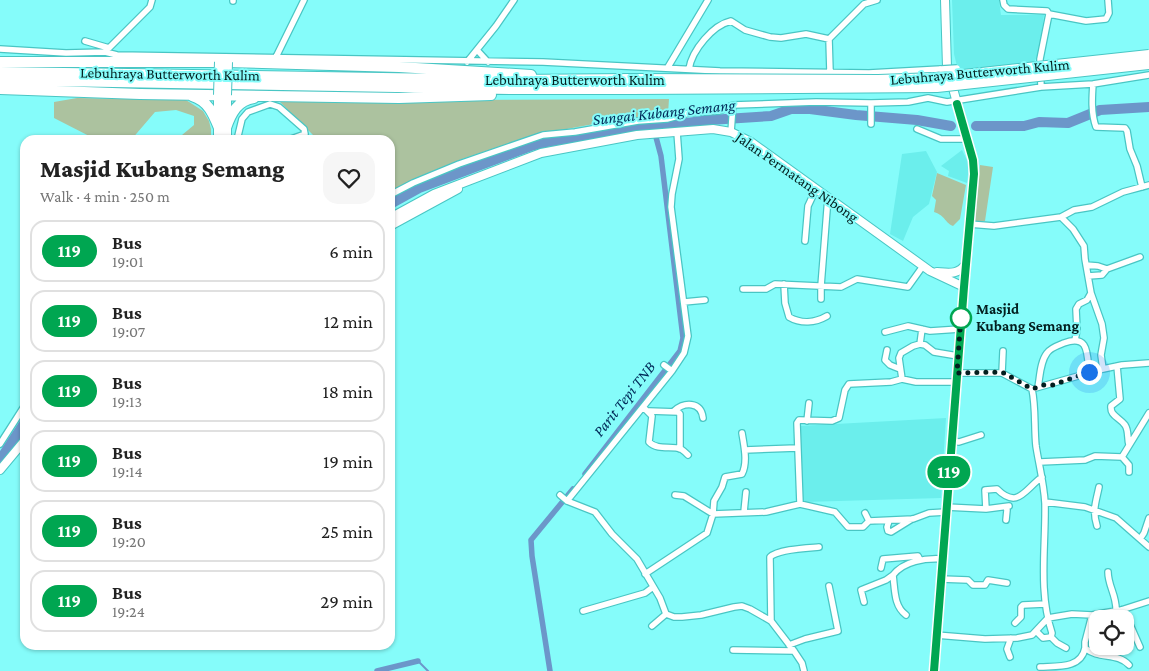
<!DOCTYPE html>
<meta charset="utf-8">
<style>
body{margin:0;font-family:"Crimson Pro",serif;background:#f6f6f6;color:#222;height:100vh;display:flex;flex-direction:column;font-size:19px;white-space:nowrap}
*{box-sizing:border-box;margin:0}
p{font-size:16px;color:#767676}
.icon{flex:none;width:28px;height:28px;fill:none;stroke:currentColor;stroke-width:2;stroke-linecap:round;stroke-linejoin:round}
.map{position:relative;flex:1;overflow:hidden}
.drawer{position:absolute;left:20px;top:135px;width:375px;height:515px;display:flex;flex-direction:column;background:#fff;border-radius:15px;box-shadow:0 1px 4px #0004}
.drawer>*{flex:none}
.badge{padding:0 10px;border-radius:16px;font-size:18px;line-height:32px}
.fabs{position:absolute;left:1089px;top:610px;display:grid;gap:10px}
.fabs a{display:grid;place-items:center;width:45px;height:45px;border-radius:10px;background:#fff;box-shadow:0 1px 4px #0004;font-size:25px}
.you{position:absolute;width:25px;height:25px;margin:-12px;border:4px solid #fff;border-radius:50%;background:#1a73e8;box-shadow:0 0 0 8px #1a73e833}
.map>.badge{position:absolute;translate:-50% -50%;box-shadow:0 0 0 2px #fff}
.round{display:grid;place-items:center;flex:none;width:52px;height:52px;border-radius:15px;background:#f6f6f6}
.overview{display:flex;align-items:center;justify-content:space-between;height:85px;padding:0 20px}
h1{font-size:24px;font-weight:800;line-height:38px}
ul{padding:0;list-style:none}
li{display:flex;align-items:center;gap:15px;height:62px;margin:0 10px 8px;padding:0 10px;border:2px solid #e0e0e0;border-radius:15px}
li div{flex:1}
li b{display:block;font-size:19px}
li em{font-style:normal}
li .badge{min-width:55px;font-weight:700;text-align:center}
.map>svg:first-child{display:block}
.built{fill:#6beeec}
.green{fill:#acc29f}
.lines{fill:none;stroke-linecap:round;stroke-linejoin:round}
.stream{stroke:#6c96c9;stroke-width:2}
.canal{stroke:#6c96c9;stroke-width:5.5}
.river{stroke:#6c96c9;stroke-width:10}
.street-casing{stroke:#49c6c4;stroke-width:8}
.secondary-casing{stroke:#49c6c4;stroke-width:10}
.highway-casing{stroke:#49c6c4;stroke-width:12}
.street{stroke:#fff;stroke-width:5.5}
.secondary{stroke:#fff;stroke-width:8}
.highway{stroke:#fff;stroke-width:10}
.street-bridge-casing{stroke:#49c6c4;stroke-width:8;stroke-linecap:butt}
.highway-bridge-casing{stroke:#49c6c4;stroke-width:12;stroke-linecap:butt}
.street-bridge{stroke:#fff;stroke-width:5.5}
.highway-bridge{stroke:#fff;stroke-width:10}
.line-casing{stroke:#fff;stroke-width:11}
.line{stroke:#00a651;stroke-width:8}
.walk{stroke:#031e1e;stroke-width:5;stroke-dasharray:0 9}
.stop-dot{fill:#fff;stroke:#00a651;stroke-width:2.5}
.labels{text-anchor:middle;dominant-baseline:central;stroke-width:4;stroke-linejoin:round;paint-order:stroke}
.street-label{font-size:15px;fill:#031e1e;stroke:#85fcfa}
.stop-label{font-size:15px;font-weight:bold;fill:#031e1e;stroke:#85fcfa;text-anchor:start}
.water-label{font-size:16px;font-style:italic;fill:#002a58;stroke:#85fcfa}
</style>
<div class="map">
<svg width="1149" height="671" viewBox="0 0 1149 671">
<rect width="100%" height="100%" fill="#85fcfa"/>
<path class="built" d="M952,0H999L1001,15H1044L1039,54L1034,62L958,70L954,54Z
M962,150L968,162V174L967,183L948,176L949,171L941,166Z
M926,151L937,172L929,204L913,217L903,241L890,234L902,154Z
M946,418L941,498L804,502L799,482V426Z"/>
<path class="green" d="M77,98L186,100L203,111L209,121L211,129V140H176L194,125V116L176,110L155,112L131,140H97L54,118V102Z
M669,99L668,114L594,124L534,135L462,159L390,192V140H318L279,101Z
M980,165L993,167L985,221H975Z
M937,173L966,185L960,219L953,226C944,222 946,216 934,212L936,200L932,196Z"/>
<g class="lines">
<path class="stream" d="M418,661L428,671"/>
<path class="canal" d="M585,474L680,351L683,338L661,156L653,126
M377,671L418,661
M550,671L532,556L531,540L573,489"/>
<path class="river" d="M976,126H1024L1039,122L1068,123L1100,110L1149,107
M390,204L419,188L531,146L552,141L576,140L605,132L626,129L679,124L710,120L771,116L791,109H810L856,115L917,120L951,126
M0,460L25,422"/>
<g class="street-casing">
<path id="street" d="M1003,0L1004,5L1008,9L1047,11L1049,14L1086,21L1106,19L1109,13L1108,0
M233,1V0
M85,41L109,48
M0,49L66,53L105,52L117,55L543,62L720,71L869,73L941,69
M477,50L488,62
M105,52L150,7L152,0
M276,57L304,0
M467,62L496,26L514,0
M668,67L708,0
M689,69C692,50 713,25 731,21L745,30L770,37L781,38L806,34L829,39
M830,72L829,39L864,4L877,0
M1093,84C1092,98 1091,113 1096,127L1125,128L1127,131L1130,149L1137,166L1142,187
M1041,87L1040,59L1049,14
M871,124V103
M917,129L941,139H967
M731,132L733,105
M237,140L242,119L248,112L270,104L279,107L304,129L305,134L288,140
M390,195L413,183L459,164L543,135L575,132L638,121L667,119L689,113L719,111L733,105L816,102L871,103L908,102L928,98L947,102L1041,87L1093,84L1149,75
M1061,217L1073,229L1084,246L1085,259L1091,293L1087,300L1079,304L1076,309L1077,330L1075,340
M969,224L994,226L1061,217L1074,210L1092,207L1123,192L1149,185
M805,241L808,206L816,189
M1086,265L1098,266L1107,269
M1088,276L1102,275L1107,269L1140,257
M784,284L785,303L789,317C801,324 815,323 827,316
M743,289H766L775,284L841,287L857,279L908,287L923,266
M1091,293L1102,324L1104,338L1101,355L1103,369
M821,299V286L828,197
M684,302L705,300
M885,332L908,326L930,331L960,329
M920,344L922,329
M887,350L885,360L890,365L900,369
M664,365L672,371
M1117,366L1120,399L1111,406C1110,416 1119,417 1125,425C1129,431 1127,438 1129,445
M957,373H1002L1032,389C1036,408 1034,427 1036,446C1039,465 1044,484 1045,503C1046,546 1038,591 1052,633L1051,637L1057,643L1066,648
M1002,373L1003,351
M902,379L899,358L901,353L913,346L920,344L925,345L934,352L958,356
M1038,387C1040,377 1040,362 1047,353C1050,348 1059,345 1064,343C1089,334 1087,353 1089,372
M1032,389L1103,369L1122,365L1149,363
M643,407L652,416L649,442C658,451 672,445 681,449C684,451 686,453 688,455
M649,411L678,412L680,414V449
M674,411C684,402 701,401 703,418
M807,421L809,403
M952,441L959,442L981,435
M0,444L25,405
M745,450L797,448
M1122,457L1129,465V472
M1040,462L1085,460L1095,456L1122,457L1149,413
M560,495L567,501L595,512L612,534L637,559L660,598L666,614L674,617H682L701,615L734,607L742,606L750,609L771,621L794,651L802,663L804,671
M675,495L684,496L713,514L766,512L800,504L835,512L848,527H863L869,521L865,513
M567,501L672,371L684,353L688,336L671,207L672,194L679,159L677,132
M1045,502L1085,507L1116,518L1149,547
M800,504L797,423L799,420L832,421L839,418L845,390L849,384L891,382L902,379L916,382H956
M946,507L986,509L1009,506
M986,509L985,490L997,489C1018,510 1025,489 1042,477
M744,512L746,492
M1006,520L1007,510L1006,507
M869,521L913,519L929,513L946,512
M889,521L887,527L888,531L891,532L912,519
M1097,526C1092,510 1096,502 1099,487
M1140,539L1144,533L1149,518
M881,568L883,559L918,556L920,560
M1108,572C1108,586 1117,596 1116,611
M645,574L707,533L713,514L714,501L722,487L725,477L742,474C748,462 744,446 742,433
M941,579L968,580L973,585H985L988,580L1007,583
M864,602L861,590L886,580L893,575
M1121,610L1129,622L1140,647
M583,611L645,593L653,587
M906,615C894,606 895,591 893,575C904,561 925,558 942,559
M1092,615L1085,642V648C1099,660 1117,652 1129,665
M771,621L770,557C778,549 807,548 819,547
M1015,623L1021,617V607L1023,605L1045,604
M652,626L666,614
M1036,631L1043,638L1051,637
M936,635L985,639L1017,638L1032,635L1048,618L1072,614L1092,615L1121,610L1149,601
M789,645L805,639L838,631L829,586
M733,650L794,651
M1010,657L1007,649L1011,638
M1040,667C1057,666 1081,669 1085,648"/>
</g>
<g class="secondary-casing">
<path id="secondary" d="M390,218L434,194L541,153L637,135L713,129L731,132L751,142L930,271L964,287
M390,226L458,189
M937,272C949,273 958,275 966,264
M0,470L25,440
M934,671L964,287L974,173L973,160L947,67L945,0"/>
</g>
<g class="highway-casing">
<path id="highway" d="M0,62H227L399,67L531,75
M0,72L513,80L631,79
M0,80L512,89H631
M0,89L140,94L399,98L491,95
M192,96C208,101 213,113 219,128
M226,128C231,113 238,100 254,98
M219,140V95
M226,140V95"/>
</g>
<use href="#street" class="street"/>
<use href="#secondary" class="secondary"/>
<use href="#highway" class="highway"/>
<g class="street-bridge-casing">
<path id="street-bridge" d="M941,69L957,68"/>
</g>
<g class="highway-bridge-casing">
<path id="highway-bridge" d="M631,79L878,80L936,78L1149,55
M631,89L937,87L1149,64
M219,95L220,62
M226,95L227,62"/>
</g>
<use href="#street-bridge" class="street-bridge"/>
<use href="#highway-bridge" class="highway-bridge"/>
</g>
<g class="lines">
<g class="line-casing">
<path id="line" d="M934,671L964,287L974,174L973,160L957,104"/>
</g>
<use href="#line" class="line"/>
<path class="walk" d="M961,318V315L957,373L1002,372L1032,389L1044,385H1053L1089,372"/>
</g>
<circle class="stop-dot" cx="961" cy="318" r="10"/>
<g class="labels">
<g class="street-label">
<text transform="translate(980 72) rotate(-5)">Lebuhraya Butterworth Kulim</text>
<text transform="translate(170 74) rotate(1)">Lebuhraya Butterworth Kulim</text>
<text x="575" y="80">Lebuhraya Butterworth Kulim</text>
<text transform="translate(797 177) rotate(35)">Jalan Permatang Nibong</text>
</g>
<g class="stop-label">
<text x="976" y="309">Masjid<tspan x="976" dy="17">Kubang Semang</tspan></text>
</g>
<g class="water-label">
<text transform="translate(664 112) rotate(-6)">Sungai Kubang Semang</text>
<text transform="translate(624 399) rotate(-52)">Parit Tepi TNB</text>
</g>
</g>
</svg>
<div class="fabs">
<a><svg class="icon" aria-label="locate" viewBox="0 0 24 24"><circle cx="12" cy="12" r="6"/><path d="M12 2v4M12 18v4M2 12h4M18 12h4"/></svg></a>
</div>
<div class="you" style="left:1089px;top:372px"></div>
<b class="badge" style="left:949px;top:472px;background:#00a651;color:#fff">119</b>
<section class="drawer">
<div class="overview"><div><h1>Masjid Kubang Semang</h1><p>Walk · 4 min · 250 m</p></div><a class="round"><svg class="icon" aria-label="heart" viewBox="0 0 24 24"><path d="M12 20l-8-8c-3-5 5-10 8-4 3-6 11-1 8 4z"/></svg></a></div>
<ul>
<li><span class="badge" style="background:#00a651;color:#fff">119</span><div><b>Bus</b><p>19:01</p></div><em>6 min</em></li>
<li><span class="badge" style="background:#00a651;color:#fff">119</span><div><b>Bus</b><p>19:07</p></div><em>12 min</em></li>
<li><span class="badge" style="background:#00a651;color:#fff">119</span><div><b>Bus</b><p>19:13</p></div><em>18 min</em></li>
<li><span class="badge" style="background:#00a651;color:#fff">119</span><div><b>Bus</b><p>19:14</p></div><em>19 min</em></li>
<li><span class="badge" style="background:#00a651;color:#fff">119</span><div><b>Bus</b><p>19:20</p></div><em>25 min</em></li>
<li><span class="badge" style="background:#00a651;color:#fff">119</span><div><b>Bus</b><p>19:24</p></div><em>29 min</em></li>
</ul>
</section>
</div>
